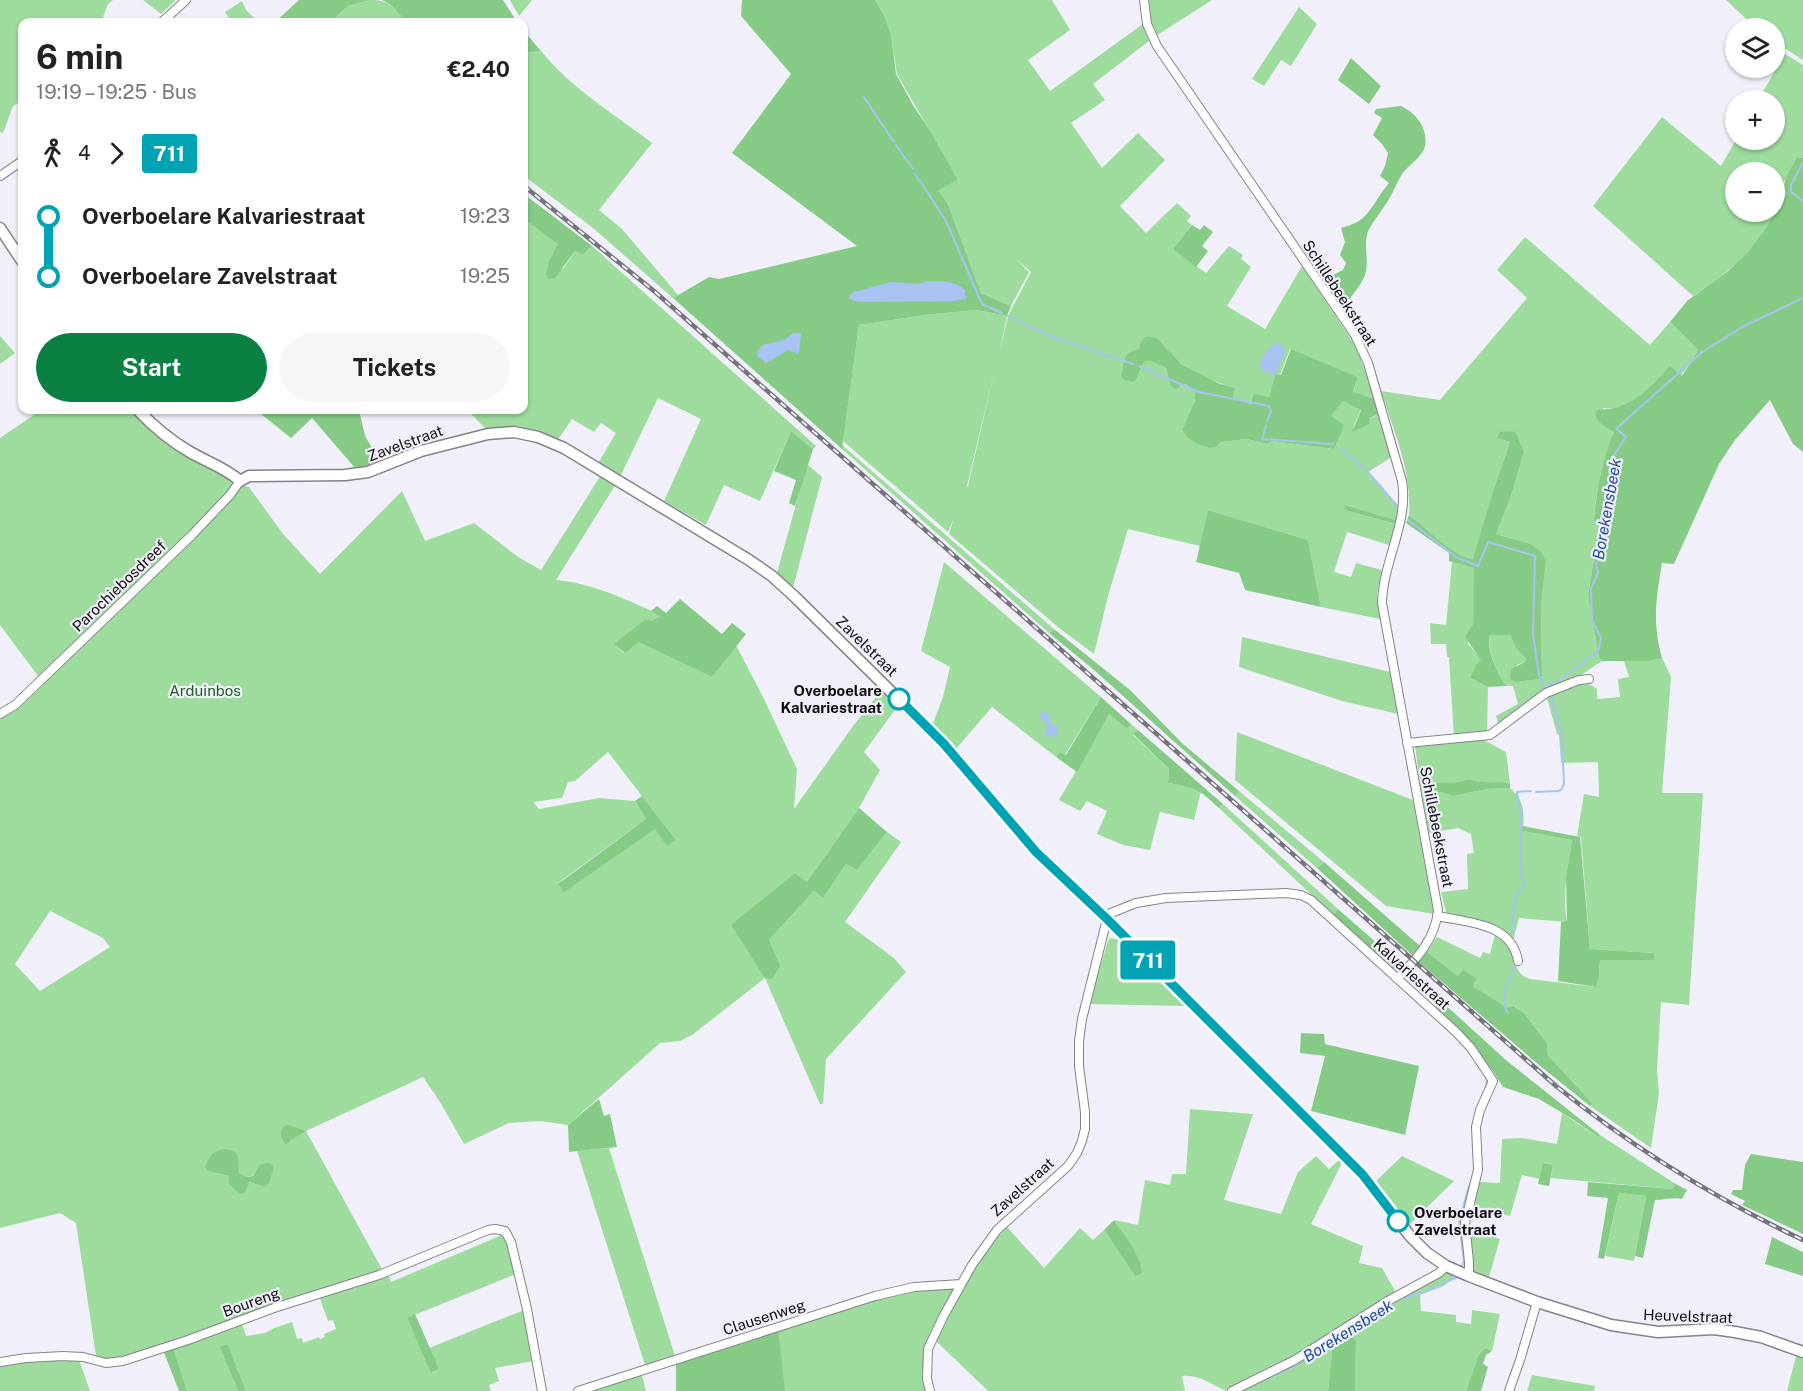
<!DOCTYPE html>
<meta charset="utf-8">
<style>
body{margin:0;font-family:"Public Sans",sans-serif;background:#f6f6f6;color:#222;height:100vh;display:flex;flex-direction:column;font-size:22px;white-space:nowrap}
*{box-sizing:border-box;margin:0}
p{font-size:20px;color:#767676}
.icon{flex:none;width:33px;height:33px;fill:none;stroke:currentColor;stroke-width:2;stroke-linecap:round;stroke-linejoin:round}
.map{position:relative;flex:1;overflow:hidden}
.details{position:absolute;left:18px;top:18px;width:510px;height:396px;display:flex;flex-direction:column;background:#fff;border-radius:12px;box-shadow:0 2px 4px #0004}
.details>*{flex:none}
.badge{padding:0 12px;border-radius:4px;font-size:21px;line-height:39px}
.fabs{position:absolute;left:1725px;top:18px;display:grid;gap:12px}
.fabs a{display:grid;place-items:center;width:60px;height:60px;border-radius:50%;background:#fff;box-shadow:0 2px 4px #0004;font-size:30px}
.map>.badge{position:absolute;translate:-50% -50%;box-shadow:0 0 0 3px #fff}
.legs{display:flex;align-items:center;gap:9px;height:66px;padding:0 18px;font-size:20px}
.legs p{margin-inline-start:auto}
.summary{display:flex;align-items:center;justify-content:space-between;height:102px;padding:0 18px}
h1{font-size:33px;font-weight:700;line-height:45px}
.primary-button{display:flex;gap:12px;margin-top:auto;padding:12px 18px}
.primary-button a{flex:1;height:69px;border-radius:36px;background:#0b8043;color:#fff;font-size:24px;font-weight:700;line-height:69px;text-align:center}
.primary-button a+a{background:#f6f6f6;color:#222}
ul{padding:0 18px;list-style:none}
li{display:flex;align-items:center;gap:21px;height:60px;font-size:22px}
li i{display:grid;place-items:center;width:9px;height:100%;margin:0 8px;background:currentColor}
li i::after{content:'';width:15px;height:15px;margin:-8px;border:4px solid;border-radius:50%;background:#fff}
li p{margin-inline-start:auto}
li:first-child i{background:linear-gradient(#0000 50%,currentColor 0)}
li:last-child i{background:linear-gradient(currentColor 50%,#0000 0)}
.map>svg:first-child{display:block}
.green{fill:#9ddc9d;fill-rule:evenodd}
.forest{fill:#85cb86}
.water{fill:#a8c3f1}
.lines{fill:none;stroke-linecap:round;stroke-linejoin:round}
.stream{stroke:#a8c3f1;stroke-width:2}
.street-casing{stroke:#84838c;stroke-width:10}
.secondary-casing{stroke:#84838c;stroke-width:13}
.street{stroke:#fff;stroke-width:8}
.secondary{stroke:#fff;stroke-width:10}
.rail-casing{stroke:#75747a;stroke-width:4.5}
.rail{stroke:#f1f0fa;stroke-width:2;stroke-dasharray:7;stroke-linecap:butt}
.line-1-casing{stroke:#fff;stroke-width:14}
.line-1{stroke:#00a3b4;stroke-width:9}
.stop-1-dot{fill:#fff;stroke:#00a3b4;stroke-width:3}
.labels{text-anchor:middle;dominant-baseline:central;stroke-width:4.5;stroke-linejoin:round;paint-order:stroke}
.street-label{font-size:15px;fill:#0d0d10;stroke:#f1f0fa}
.park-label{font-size:15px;fill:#1c6222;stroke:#f1f0fa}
.stop-label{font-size:15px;font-weight:bold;fill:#0d0d10;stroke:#f1f0fa;text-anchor:end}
.water-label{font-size:16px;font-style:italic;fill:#1c4aa1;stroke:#f1f0fa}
</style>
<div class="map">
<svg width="1803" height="1391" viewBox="0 0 1803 1391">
<rect width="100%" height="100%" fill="#f1f0fa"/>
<path class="green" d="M0,0H113L108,4L103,17L109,22H22V101L13,106L3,133L0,132Z
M143,0H176L161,14Z
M370,0C389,0 395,7 405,22H330L348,6Z
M510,0H532L519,16Z
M875,0H1052L1070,30L1028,60L1050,91L1143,24L1149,41L1093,84L1105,100L1071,123L1102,168L1138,133L1165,160L1120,206L1146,233L1177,203L1191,216L1187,221L1192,225L1173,249L1206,273L1229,246L1243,255L1241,259L1251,267L1227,306L1265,329L1302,266L1357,348L1375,399L1353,393L1358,377L1290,349L1280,375L1275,374L1269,397L1251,404L1233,398L1234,388C1216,383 1199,374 1183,365C1169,356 1165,340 1147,336L1138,349C1123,351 1124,362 1121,376L1135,382L1144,362L1150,361L1166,368L1170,385L1181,387L1186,384L1196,392L1195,400L1182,430C1189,440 1198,444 1209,448L1221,442L1247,439L1267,444L1272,441L1334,449L1330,416L1343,401L1361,409L1353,428L1379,414L1392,457L1368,472L1399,506L1396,520L1345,505L1344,510L1396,524L1389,545L1347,532L1334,572L1351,577L1356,563L1382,570L1377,593L1380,619L1321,607L1308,540L1208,510L1200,546L1128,529L1108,596L1094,654L1058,627L949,534L954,518L948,532L843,441L859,325L925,315L977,310L1007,316L999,355L1008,316L1031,272L1016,259L1029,272L1011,306L981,293L948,204L937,189L958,180L959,182L897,74L891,34L884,15ZM995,368L968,486H967Z
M1146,0H1212L1156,36L1152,27Z
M1726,0H1803V60L1775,42L1774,28H1756Z
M242,1L246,10L258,22H224L229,18L225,12Z
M1299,7L1317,24L1291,66L1281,60L1264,86L1252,79Z
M541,51C571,88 614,114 652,143L599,210L622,229L678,295L673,298L593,228L524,176V138L526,139L524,134V53Z
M1785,54L1803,65V158L1784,181L1787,193C1775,213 1764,235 1748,252C1732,269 1712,283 1693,296L1593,206L1662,117L1721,166L1736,140H1774V100H1758ZM1736,172H1774V212H1736Z
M524,219L559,244L550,259L563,269L575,251L583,255L592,246L816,446L813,449L791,431L760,501L724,485L706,525L664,501L701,419L658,398L620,477L598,463L616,433L601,423L594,432L572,419L557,441L516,427L486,429L467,410H524Z
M1525,237L1650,345L1670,322L1698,350L1681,376L1670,367C1652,385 1632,412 1603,408L1602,424L1615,432C1601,462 1597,487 1594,519L1602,528L1593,564L1588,595L1599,657L1602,661L1581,675L1547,689L1499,726L1496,716L1518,704L1513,686H1506C1497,672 1487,652 1490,635H1510L1516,648L1526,659L1525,662L1517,665L1516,682L1542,679L1541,606L1546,562L1531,544L1496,534L1511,496L1524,452L1516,432L1497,438L1510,442L1493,491L1476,552L1473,559C1453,556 1425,528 1409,515C1412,472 1394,431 1381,391L1440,400L1527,298L1497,270Z
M0,336L15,353L0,364Z
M41,410H134L234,478L243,486L249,487L283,534L320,574L402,491L425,541L474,523L518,557L541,570L601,475L616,484L556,580C593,583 627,600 661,615L614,644L624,653L639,641L712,677L736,645L765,701L797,769L794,809L853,726L883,688L900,703L864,752L880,770L859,808L807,882L795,873L732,925L779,966L769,940L814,891L823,898L846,864L857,870L887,832L901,842L845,922L894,958L906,972L826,1059L823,1104H820L765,978L692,1035L680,1041L660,1043L568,1125L540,1121L509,1123L464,1144L440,1102L423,1077L306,1131L383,1271L287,1300L130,1356L106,1359L96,1356L76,1223L60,1213L0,1228V719L19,708L44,684L0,625V438ZM608,752L676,840L655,829L558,883L646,819L635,801L599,798L539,809L533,802L562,798L568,782L575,781ZM50,911L103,938L110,947L40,991L15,964ZM238,1162L239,1173L248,1177L252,1176L259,1169L264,1187L248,1182L229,1184V1176L208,1171Z
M842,445L1054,629L1049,633L842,449Z
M807,464L822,477L793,588L777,573Z
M944,562L1101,697L1065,755L1060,752L1056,757L992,707L955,750L932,726L943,697L950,667L921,651Z
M1452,562L1475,568L1473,624L1469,632L1468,644L1482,660L1470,678L1488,687L1487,733L1454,737L1449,657H1447L1446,644H1431L1430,623L1446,625Z
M1242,637L1390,672L1398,714L1342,701L1239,667Z
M1662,658L1671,677L1662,793H1703L1689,1005L1661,1002L1657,1070L1659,1093L1651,1148L1590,1106L1592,1103L1548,1055L1547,1043L1523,1012L1515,1006L1507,1009L1458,976L1427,952L1437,937L1480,958L1483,952L1490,954L1495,934C1499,937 1504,940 1507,943C1519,956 1510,972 1530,979L1596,987L1599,979L1600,960H1654L1653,953L1590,949L1581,837L1577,836L1584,794L1599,797L1598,762L1561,763L1559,735L1557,734L1547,698L1548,695C1562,690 1584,677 1597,689V699L1620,697L1618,679L1629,677L1624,661H1649Z
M1109,714L1127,729L1131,724L1138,730L1133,735L1169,769L1168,783L1190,786L1201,791L1194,820L1160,812L1150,850L1123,845L1097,834L1107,811L1087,801L1080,811L1059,800Z
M1237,732L1413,800L1434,914L1386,906L1235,780Z
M1478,739L1484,740L1506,752L1510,784L1504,783L1487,784L1470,779L1453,783H1420L1415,746Z
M1510,788C1525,800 1524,813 1523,831L1572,840C1568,866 1562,895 1567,922L1519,918L1513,940L1497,927L1446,912L1441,892L1468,889L1467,854L1474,853L1471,834L1458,828L1429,833L1422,794L1440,792L1453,796L1487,789Z
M1239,791L1324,862L1317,868L1235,796Z
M1223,804L1338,909L1333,915L1219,808Z
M1110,938L1120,940L1185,1006L1089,1004L1108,941Z
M1190,1109L1253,1114L1224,1200L1281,1214L1298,1172L1316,1156L1329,1169L1339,1160L1342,1163L1311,1224L1363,1246L1359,1263L1382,1268L1395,1291L1293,1357L1226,1391C1213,1385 1198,1374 1182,1376L1185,1391H988L936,1341C956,1301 976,1261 1007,1227L1044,1268L1080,1228L1093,1240L1104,1230L1135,1276L1137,1256L1114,1220L1138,1225L1145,1180L1170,1185L1172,1174H1186Z
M1562,1113L1598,1137L1600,1135L1674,1183L1673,1189L1551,1178L1553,1165L1544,1163L1540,1179L1522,1175L1510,1216L1470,1205L1477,1182L1500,1183L1502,1139L1522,1138L1557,1144Z
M609,1148L675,1356L645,1365L577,1151Z
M1402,1156L1454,1181L1410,1224L1376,1181Z
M1619,1193L1646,1196L1634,1261L1605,1256Z
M1466,1229L1500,1239L1489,1277L1476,1273L1473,1269Z
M502,1235L508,1246L516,1274L407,1318L432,1373L439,1369L429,1348L524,1310L534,1361L495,1368L499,1381L489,1385L491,1391H246L228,1344L221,1348L238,1391H187L173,1347L241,1321L246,1336L265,1333L274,1328L292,1322L297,1339L302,1338L303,1343L319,1337L320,1339L325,1337L324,1334L336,1329L333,1320L328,1321L319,1296L388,1274L391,1282Z
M1447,1272L1454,1277L1444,1286L1420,1295L1421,1311L1456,1315V1322L1471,1324L1472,1310L1500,1314L1492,1351L1485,1348L1479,1354L1466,1391H1355L1356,1340L1347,1332Z
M952,1288L953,1291C936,1327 921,1350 925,1391H676V1361L876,1298L907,1291Z
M1333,1340L1328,1391H1240L1295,1366Z
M1796,1356L1803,1358V1391H1787Z
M58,1359L79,1360L90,1391H0V1365L22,1361Z
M641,1372L646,1391H588Z
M1532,1375L1595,1386L1594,1391H1527Z"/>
<path class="forest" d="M299,0H370L348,6L330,22H275Z
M382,0H503L517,22H405C399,13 392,4 382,0Z
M742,0H875L884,15L891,34L896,74L914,107L929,129L958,180L938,190L948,204L981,293L1011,306L1007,316L977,310L925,315L859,325L842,449L673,298L709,277L719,279L857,246L732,153L791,74L741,16Z
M524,31L541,51L524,53Z
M1351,58L1381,86L1369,104L1338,80Z
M1401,106C1416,113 1428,128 1425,146C1423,157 1409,164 1402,174C1397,182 1394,191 1389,199C1383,209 1375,219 1369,229C1362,244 1370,260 1365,275C1361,286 1351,296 1344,306H1341L1326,285L1329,277L1343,270L1346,263L1340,255L1345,242L1341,228C1347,226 1354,224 1359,221C1372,212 1378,195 1389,183L1380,176L1385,166L1388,153L1382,144L1373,135L1382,118L1374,113L1376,109Z
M1797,158H1803V452L1793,444L1770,400L1735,440L1719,464L1674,564L1662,563C1656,600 1652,621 1662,658L1649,661H1602L1599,657L1588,595L1593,564L1602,529L1594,520C1597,487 1601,463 1614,432C1607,427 1593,422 1596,411C1603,408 1607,410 1614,408C1639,402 1653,384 1670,366L1682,376L1698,350L1670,322L1687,301L1728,271L1748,252L1764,231L1787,193C1780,181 1791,169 1797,158Z
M524,194L592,246L583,255L575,251L555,278L549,279L546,274L550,259L558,244L524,219Z
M1192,225L1200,230L1204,225L1213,232L1202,246L1208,251L1196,267L1173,249Z
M1147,336L1157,338L1181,364L1220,384L1235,388L1233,398L1251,404L1254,394L1269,397L1275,374L1281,375L1291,349L1358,377L1353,392L1375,399L1379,414L1370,418L1369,424L1352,432L1361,410L1343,401L1331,416L1344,425L1334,449L1272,441L1267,444L1247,439L1221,442L1216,447L1209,448L1197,444L1187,437L1182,430L1195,400V392L1186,384L1175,389L1170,385L1166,368L1150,361L1144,362L1135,382L1124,380L1121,376C1124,362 1123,351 1138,349L1143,339Z
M256,410H359L365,436L381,463L368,468L356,469L312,418L291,438Z
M791,431L813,449L795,506L789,503L796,480L774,471Z
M1508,431L1516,432L1524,452L1511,496L1496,534L1531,544L1542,553L1546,562L1541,606L1542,679L1516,682L1510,679L1511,669L1525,662L1526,659L1516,648L1510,635H1490C1486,651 1497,672 1506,686L1488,687L1470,678L1476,665L1481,660L1465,637L1473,624L1474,568L1449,561V553L1406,523L1409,515C1425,527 1454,557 1473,559L1493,491L1510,442L1497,438L1500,432Z
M1345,505L1396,520V524L1344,510Z
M1208,510L1308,540L1321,607L1245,590L1239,573L1196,562Z
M680,599L722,634L732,623L746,634L712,677L639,642L625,653L614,644L646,619L651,621L660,616L651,611L657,606L666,613Z
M1054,629L1130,690L1183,744L1239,791L1235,796L1094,670L1049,633Z
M1101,697L1131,724L1127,729L1109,714L1077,772L1056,757L1060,752L1066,755Z
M1138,730L1223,804L1219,808C1199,789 1195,787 1168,783L1169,769L1133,734Z
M1470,779C1485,785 1496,780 1510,784V788L1487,789L1453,796L1440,792L1422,794L1420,783H1453Z
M642,796L676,840L667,846L655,829L564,892L558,884L646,819L635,801Z
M859,808L887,832L857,870L846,864L823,898L814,891L769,940L780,966L772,979L765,978L731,925L795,873L807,882Z
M1523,826L1580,837L1590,949L1654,953V960H1600L1599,979L1596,987L1558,981L1561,922L1567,921L1566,877L1572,840L1522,831Z
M1324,862L1420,946L1412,955L1317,868Z
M1338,909L1403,966L1399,971L1394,970L1333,915Z
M1427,952L1458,976L1463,970L1476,978L1473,986L1507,1008L1514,1006L1523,1012L1547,1043L1548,1055L1592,1103L1590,1106L1539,1065L1419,962Z
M1441,1001L1507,1061L1600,1135L1598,1137L1574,1120L1539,1099L1503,1087L1495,1074L1474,1046L1435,1008Z
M1301,1033L1324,1034L1325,1044L1419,1066L1405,1135L1311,1111L1325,1056L1300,1053Z
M599,1099L604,1116L610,1114L617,1147L569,1152L568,1125Z
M288,1125L306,1131L291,1140L286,1145C281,1138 279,1135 283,1127Z
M226,1149L234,1151L238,1156L239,1173L248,1177L253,1176L261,1164L269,1163L274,1167L269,1183L264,1187L249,1182L245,1193L240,1194L229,1184V1176L208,1171L205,1167C209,1156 214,1150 226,1149Z
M1751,1154L1803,1162V1234L1742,1205L1745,1201L1731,1194L1733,1190H1742L1745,1165Z
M1543,1163L1553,1165L1549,1186L1538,1184Z
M1588,1182L1673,1189L1674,1183L1687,1190L1682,1199C1675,1197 1664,1200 1655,1200L1643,1258L1635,1256L1646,1196L1619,1193L1604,1259L1598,1258L1608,1198L1587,1196Z
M1114,1220C1122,1233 1145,1260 1141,1274L1135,1276L1104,1230Z
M1772,1237L1803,1252V1276L1765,1264Z
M415,1314L439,1369L431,1373L407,1318Z
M778,1329L785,1391H676V1361Z
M1347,1332L1356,1340L1355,1391H1328L1333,1340Z
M228,1344L246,1391H238L220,1347Z
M173,1347L187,1391H179L163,1350Z
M1485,1348L1492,1351L1486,1355L1483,1364L1488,1367L1481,1391H1466L1479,1354Z"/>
<path class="water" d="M927,281C941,281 954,280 965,290V295L968,298L955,301L859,302L849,299L850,295L854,292L891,282L919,284Z
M793,333H800L801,335L799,354L788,350L766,363L758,357L757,352L762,345L784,340Z
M1276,343L1283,346L1285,352L1275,375L1264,371L1259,365C1260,360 1271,345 1276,343Z
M1042,711L1047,712L1052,724L1057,727L1058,735L1056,737L1046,736L1045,730L1048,725L1039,718Z"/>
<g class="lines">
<path class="stream" d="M864,97L894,142
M896,145L901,152
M902,154L908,162
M909,163L913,169
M1803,163L1791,185V192L1803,201
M914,173L923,185
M924,187L946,221L982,304L1002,313
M1008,316L1048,335L1133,364
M1139,366L1199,392L1269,406L1271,411L1267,421
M1266,426L1262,439L1333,444
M1342,449L1368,472L1398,507
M1408,520L1456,557L1478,566L1488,542L1535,556L1533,635L1539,675L1546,687
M1548,689L1547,688L1598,652L1601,638L1592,620L1591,589L1598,573L1596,564C1601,556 1600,548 1604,540L1612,458L1626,437L1617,429L1618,427L1701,353L1742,327L1803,298
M1536,792L1558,791L1561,790L1564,784L1562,738L1551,695
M1513,932L1512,922L1516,896L1523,887L1524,880L1520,871L1521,817L1517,792L1531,791
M1508,1013C1497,1000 1511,979 1515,964
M1485,1090L1487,1081L1486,1077
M1462,1266L1464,1261L1459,1222L1469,1186
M1405,1298L1419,1294L1458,1277
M1297,1364L1399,1299
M1242,1390L1294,1366"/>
<g class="street-casing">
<path id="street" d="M1144,0L1147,24L1157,46L1355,335L1368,363L1402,481C1409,523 1383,561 1382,603L1438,910C1436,938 1416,960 1397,979
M162,22L186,0
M0,176L22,161
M0,714L15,705L192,535L230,495L240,481
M1407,743L1490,735L1546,693L1579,680L1589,679
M1438,916C1469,923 1512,923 1518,961
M0,1362L26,1358L63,1356L83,1357L106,1363L123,1361L188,1340L274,1308L379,1275L488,1230L495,1229L505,1231L511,1242L527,1309L542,1391
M578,1391L875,1296L914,1287L961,1284
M930,1391L927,1379L928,1349L943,1317L972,1265L997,1230L1068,1166L1077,1153L1082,1141L1085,1129V1112L1079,1066V1041L1082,1019L1107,919L1111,913L1136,903L1166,898L1286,893L1301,895L1311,900L1456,1032L1471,1048L1493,1081L1480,1110L1476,1127L1478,1170L1465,1223L1469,1262V1276
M1232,1391L1295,1360L1386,1302L1439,1273L1446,1266
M1509,1391L1520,1360L1537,1302"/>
</g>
<g class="secondary-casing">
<path id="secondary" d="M0,228L22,261
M138,410C153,426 171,441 190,452C207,462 226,468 240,481L249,476L345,475L368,472L421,451L488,434L514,432L538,437L564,448L749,560L772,576L795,597L944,744L1036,852L1107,919L1363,1175L1410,1236L1427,1253L1446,1266L1469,1276L1537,1302L1611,1325L1658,1332L1714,1329L1735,1332L1761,1337L1803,1352"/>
</g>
<use href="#street" class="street"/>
<use href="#secondary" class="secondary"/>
<g class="rail-casing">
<path id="rail" d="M524,186L654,291L1556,1086C1632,1147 1714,1198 1803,1240"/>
</g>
<use href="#rail" class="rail"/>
</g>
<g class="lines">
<g class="line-1-casing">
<path id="line-1" d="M899,699L944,744L1036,852L1107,919L1363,1175L1398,1221"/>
</g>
<use href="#line-1" class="line-1"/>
</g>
<g class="stop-1-dot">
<circle cx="899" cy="699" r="10"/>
<circle cx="1398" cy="1221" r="10"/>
</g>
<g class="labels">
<g class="street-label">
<text transform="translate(1340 293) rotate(57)">Schillebeekstraat</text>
<text transform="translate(405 443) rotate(-20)">Zavelstraat</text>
<text transform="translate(119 586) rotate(-44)">Parochiebosdreef</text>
<text transform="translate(867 646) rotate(44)">Zavelstraat</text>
<text transform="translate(1437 827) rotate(79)">Schillebeekstraat</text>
<text transform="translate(1412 974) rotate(42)">Kalvariestraat</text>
<text transform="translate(1022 1187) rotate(-42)">Zavelstraat</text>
<text transform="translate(251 1302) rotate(-20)">Boureng</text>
<text transform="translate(1688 1316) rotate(2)">Heuvelstraat</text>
<text transform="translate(764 1317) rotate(-18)">Clausenweg</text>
</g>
<g class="park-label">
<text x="205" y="690">Arduinbos</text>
</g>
<g class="stop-label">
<text x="882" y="690">Overboelare<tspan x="882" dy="17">Kalvariestraat</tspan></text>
<text x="1414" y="1212" text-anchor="start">Overboelare<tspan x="1414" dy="17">Zavelstraat</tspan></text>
</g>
<g class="water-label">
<text transform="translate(1607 509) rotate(-80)">Borekensbeek</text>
<text transform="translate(1348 1331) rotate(-32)">Borekensbeek</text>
</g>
</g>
</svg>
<div class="fabs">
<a><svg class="icon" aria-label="layers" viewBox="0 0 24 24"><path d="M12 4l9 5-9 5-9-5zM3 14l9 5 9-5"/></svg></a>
<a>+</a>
<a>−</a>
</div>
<b class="badge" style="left:1148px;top:960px;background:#00a3b4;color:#fff">711</b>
<section class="details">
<div class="summary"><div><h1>6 min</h1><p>19:19 – 19:25 · Bus</p></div><b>€2.40</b></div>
<div class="legs"><svg class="icon" aria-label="walk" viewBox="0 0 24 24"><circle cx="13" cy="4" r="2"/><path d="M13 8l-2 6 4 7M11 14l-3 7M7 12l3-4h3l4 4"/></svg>4<svg class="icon" aria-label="forward" viewBox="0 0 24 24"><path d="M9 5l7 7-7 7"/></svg><b class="badge" style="background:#00a3b4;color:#fff">711</b></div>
<ul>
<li><i style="color:#00a3b4"></i><b>Overboelare Kalvariestraat</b><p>19:23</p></li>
<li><i style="color:#00a3b4"></i><b>Overboelare Zavelstraat</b><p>19:25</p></li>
</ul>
<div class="primary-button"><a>Start</a><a>Tickets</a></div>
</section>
</div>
